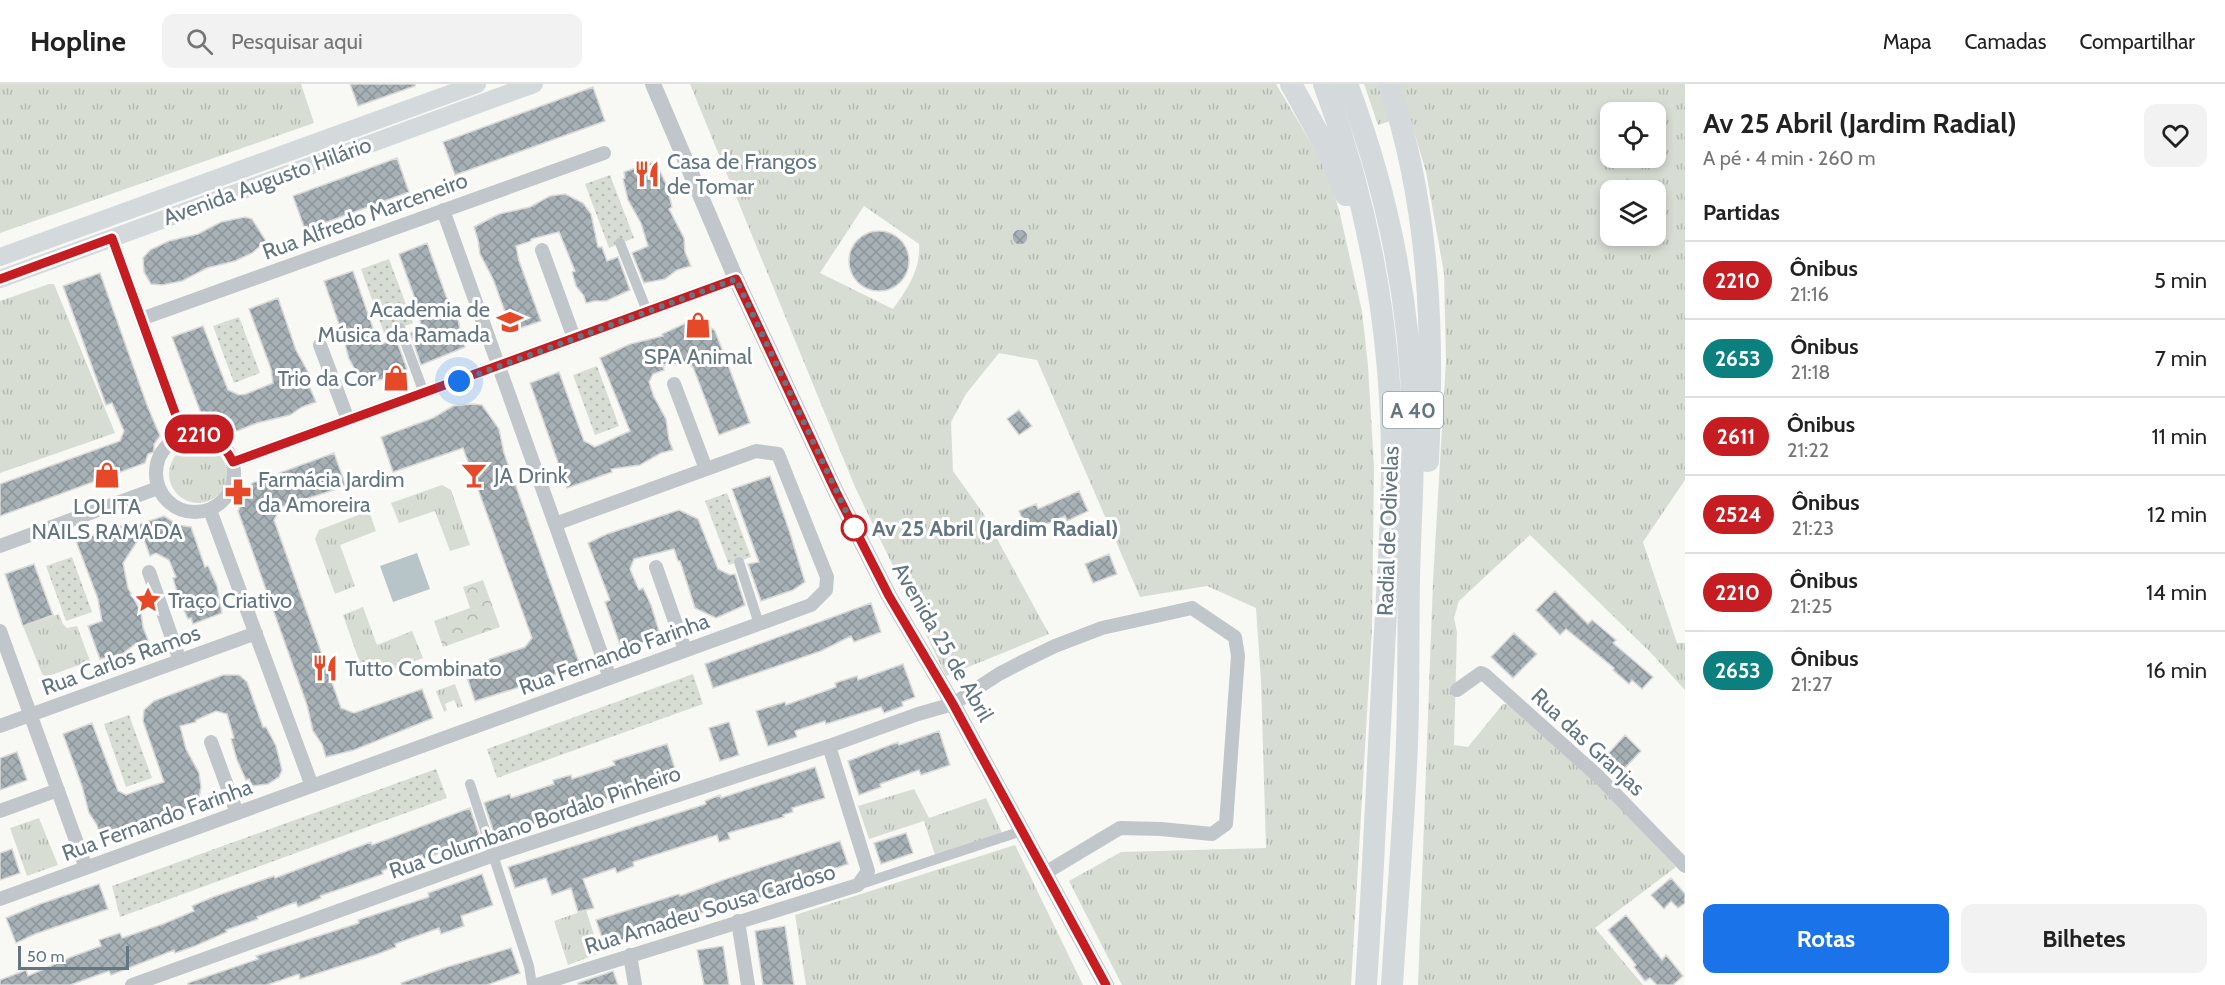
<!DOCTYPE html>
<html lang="pt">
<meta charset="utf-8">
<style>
body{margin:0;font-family:Cabin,sans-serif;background:#f2f2f2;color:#222;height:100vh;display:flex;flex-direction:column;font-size:22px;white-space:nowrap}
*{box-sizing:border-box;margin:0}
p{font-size:20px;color:#767676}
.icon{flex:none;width:33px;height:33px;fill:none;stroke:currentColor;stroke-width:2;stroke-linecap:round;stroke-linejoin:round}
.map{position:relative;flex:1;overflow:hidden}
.panel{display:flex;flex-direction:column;background:#fff;width:540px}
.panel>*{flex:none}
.badge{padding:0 12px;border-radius:20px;font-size:21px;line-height:39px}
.tools{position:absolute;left:1600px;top:18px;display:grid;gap:12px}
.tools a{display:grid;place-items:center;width:66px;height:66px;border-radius:12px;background:#fff;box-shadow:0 3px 9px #0003;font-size:30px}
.scale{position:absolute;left:18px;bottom:15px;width:111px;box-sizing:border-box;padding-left:6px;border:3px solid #637681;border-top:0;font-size:16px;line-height:21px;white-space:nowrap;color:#637681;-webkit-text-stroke:4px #fff;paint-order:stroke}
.you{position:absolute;width:30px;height:30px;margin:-15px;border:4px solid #fff;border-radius:50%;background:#1a73e8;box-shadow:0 0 0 9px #1a73e833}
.map>.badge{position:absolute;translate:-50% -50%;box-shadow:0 0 0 3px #fff}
h2{padding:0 18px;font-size:22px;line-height:54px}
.round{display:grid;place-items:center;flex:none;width:63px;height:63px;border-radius:12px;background:#f2f2f2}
.overview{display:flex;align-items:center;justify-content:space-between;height:102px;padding:0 18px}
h1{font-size:28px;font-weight:800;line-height:45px}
.primary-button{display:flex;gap:12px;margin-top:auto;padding:12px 18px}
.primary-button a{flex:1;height:69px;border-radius:12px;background:#1a73e8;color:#fff;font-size:24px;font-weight:800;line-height:69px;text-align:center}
.primary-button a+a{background:#f2f2f2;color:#222}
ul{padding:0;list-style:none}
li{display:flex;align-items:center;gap:18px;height:78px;padding:0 18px;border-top:2px solid #e0e0e0}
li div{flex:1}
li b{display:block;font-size:22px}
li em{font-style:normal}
li .badge{min-width:66px;font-weight:700;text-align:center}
header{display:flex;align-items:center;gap:36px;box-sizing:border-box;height:84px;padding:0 30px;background:#fff;border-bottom:2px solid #e0e0e0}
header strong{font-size:28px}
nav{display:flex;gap:33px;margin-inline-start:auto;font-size:21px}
.search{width:420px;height:54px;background:#f2f2f2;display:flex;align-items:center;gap:15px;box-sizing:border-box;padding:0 21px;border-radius:12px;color:#767676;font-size:22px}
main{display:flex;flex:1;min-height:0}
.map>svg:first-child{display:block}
.grass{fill:url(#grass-tufts);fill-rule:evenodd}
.park{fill:url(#park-crowns)}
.garden{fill:url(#garden-dots)}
.water{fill:#b7c4c8}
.building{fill:url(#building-cross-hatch);stroke:#dadad8;stroke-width:1.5}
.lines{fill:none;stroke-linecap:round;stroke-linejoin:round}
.pedestrian{stroke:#c1c6ca;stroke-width:10}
.minor{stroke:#c1c6ca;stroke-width:14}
.tertiary{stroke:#c1c6ca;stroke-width:16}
.secondary{stroke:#d4d9dc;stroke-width:18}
.trunk{stroke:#d4d9dc;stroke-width:22}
.line-casing{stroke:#fff;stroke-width:14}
.line{stroke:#c61d23;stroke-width:9}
.walk{stroke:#637681;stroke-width:6;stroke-dasharray:0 10.8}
.stop-dot{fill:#fff;stroke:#c61d23;stroke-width:3}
.labels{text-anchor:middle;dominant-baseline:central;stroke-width:6;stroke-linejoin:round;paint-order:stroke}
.shield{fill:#fff;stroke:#929fa7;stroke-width:1.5}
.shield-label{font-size:21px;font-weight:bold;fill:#637681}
.poi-label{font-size:22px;fill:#637681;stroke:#fff;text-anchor:start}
.street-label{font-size:22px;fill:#637681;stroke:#fff}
.stop-label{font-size:22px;font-weight:bold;fill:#637681;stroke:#fff;text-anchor:start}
</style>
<header>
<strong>Hopline</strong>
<div class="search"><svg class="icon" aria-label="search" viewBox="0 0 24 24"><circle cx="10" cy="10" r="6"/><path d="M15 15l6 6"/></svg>Pesquisar aqui</div>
<nav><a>Mapa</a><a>Camadas</a><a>Compartilhar</a></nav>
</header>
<main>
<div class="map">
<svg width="1685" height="901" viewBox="0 0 1685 901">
<defs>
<pattern id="grass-tufts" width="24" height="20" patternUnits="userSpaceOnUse" patternTransform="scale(1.5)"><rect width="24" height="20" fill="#d8ddd4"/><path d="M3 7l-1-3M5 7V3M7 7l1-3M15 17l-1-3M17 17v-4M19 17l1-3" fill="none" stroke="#b3b8b1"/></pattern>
<pattern id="park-crowns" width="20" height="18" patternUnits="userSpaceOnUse" patternTransform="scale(1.5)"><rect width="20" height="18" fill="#d8ddd4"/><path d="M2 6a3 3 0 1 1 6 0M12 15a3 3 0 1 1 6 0" fill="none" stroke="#b3b8b1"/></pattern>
<pattern id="garden-dots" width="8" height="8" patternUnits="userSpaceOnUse" patternTransform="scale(1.5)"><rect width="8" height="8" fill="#d8ddd4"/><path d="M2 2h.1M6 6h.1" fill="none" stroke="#b3b8b1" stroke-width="1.8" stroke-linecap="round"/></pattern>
<pattern id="building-cross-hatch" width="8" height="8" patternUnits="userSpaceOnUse" patternTransform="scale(1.5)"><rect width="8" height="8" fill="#a6b0b5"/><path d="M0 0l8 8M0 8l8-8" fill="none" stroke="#8b9499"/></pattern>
</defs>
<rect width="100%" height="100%" fill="#f8f8f5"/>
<path class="grass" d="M0,0H301L314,39L0,149Z
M690,0H1276L1327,86L1339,126L1362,227L1368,282L1374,383L1372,545L1351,901H1122L1069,797L1121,768L1266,764L1261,597L1256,524L1207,502L1140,513L1037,276L999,269L966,310L951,338L953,387L983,429L1049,550L946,592L855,403ZM864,122L919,160C921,186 907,205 893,225L820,189Z
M1364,0H1378L1390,37L1378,41Z
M1400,0H1685V396L1643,458L1677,559H1685V606L1651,569L1530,451L1459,517L1454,534L1457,548L1454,661L1468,663L1503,620H1511L1614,716L1676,783L1595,844L1643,901H1418L1433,497L1446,276L1444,189L1426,88ZM1611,28H1656V74H1611ZM1611,106H1656V152H1611Z
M49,200H54L115,349L0,389V217Z
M169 390a29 29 0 1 1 58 0a29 29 0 1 1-58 0Z
M442,401L451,406L470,461L450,467L435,427L399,439L391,419Z
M369,427L376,447L340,461L355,502L335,510L315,455L319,446Z
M363,523L377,561L412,547L423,574L373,593L363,588L343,531Z
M59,530L63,540L67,544L77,542L90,577L46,593L42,590L23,542Z
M455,600L463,622L458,624L454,616L445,620L447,626L444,628L436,607Z
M914,705L929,734L986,714L1002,749L935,771L924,737L869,755L858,722Z
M39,734L58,781L27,792L10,744Z
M1015,761L1083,901H806L795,831Z
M586,826L600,869L568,881L554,837Z"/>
<path class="park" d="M483,496L500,543L443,563L434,537L470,524L463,503Z"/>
<path class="garden" d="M610,91L634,154L609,164L585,100Z
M389,175L413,239L384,249L361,185Z
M239,233L260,289L234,299L213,242Z
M597,282L619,342L595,351L573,291Z
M727,409L751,473L729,481L705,417Z
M72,473L92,528L66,537L46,482Z
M693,590L703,620L497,694L487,665Z
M129,631L152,694L126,703L104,640Z
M436,685L447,714L120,833L112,802Z"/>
<path class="water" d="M417,469L430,505L393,518L380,482Z"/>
<path class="building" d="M350,0H415V2L358,22Z
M593,3L605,37L455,91L443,58Z
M397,74L409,108L305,146L293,112Z
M653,78L656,84L658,83L667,102L672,123L669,125L684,154L685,168L691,182L677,186L665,195L644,199L632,169L648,162L641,139L628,116L623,95L625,94L624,88Z
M565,110L583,119L591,130L598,163H602L607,177L618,173L630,206L606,217H595L586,219L584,212L576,202L572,188L575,187L559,148L531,155V157L516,162L519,177L541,237L512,247L493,195L480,170L478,156L474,143L499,130L530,123L550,112Z
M245,133L252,135L266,157L252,169L235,177L207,184L182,197L162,201L151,200L144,188L143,174L150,166L169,157L198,150L221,138Z
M1012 153a8 8 0 1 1 16 0a8 8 0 1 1-16 0Z
M849 177a30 30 0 1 1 60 0a30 30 0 1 1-60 0Z
M427,159L446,212L458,235L461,251L465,263L421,281L410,249L422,244L418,230L420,229L399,170Z
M353,187L374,247H376L381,260L396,255L407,285L389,295L376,296L361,302L356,287L349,275L342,249L324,197Z
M100,189L147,321L160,352L154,360V368L148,370L145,379L0,432V400L120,357L124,347L112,319L106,321L63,202Z
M278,214L296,266L309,290L310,304L316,318L302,323L290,331L257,339L232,349L221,343H214L212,338L204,337L172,253L203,242L228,306L239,311L246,310L273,299L271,285L249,225Z
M692,239H706L715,247L750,339L719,351L693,283L685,279L662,281L664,286L653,290L649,298L654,313L666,335L669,356L673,366L661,369L640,381L611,385L612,388L567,404L530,299L559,288L584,357L595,363L630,347L600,274L630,260L663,252L662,250L684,240Z
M472,320L482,321L499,345L504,369L580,581L536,598L475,617L464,584L525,563L532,554L463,364L393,388L381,353L433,334L453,322Z
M1019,326L1032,342L1019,351L1007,335Z
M334,369L346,402L281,423L274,436L341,624L354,629L422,605L433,634L354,666L326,673L322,660L313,647L307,621L238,427L252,399Z
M770,392L789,446L805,498L793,506L761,517L748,480L759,478L732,405Z
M1079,407L1088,427L1067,437L1065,432L1028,448L1019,427L1036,420L1038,425Z
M679,426L698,435L718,485L730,491L735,490L745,521L716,534L695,524L680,477H678L674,465L634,475L630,485L639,506L643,504L651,521L659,547L655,549L651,555L626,565L625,560L620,561L605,518L610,516L588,459L607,450Z
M164,432L178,441L191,443L205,483L208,482L217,502L222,529L193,540L191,534L188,535L179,515L173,494L176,493L169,476L156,469L150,472L142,450L123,479L128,504L141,528L143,543L148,556L134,561L122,570L100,575L88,542L102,537L98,515L76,457L123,441L125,445Z
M1109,470L1117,490L1093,499L1085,480Z
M34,480L53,531L23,542L5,490Z
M1555,507L1588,540L1592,536L1616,556L1613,559L1653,593L1642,605L1632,596L1629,600L1613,586L1614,584L1566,545L1560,551L1536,526Z
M871,519L881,548L854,558L851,552L821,567L713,604L705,580Z
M1514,549L1537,570L1513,594L1491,573Z
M903,580L915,613L902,618L903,622L884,629L881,623L826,640L825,637L795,647L797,653L768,662L756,627L785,618L786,621L836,603L835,599L857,592L858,596Z
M223,591H239L247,598L263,643H266L276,662L282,686L279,693L268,700L252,702L249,695L246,696L237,676L231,655L234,654L227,630L216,627L196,636V638L180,642L186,665L199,689L201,703L199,714L180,730L156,734L129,748L114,749L101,755L97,741L89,729L82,702L63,650L92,639L118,707L126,711L145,704L164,698L143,637L144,626L154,617Z
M729,638L739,671L720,677L709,644Z
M939,647L950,681L921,691L919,686L880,700L881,703L859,711L848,677L898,658L899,661Z
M1625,651L1641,667L1622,687L1606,672Z
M667,660L677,691L647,701L648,704L625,712L624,709L581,724L582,725L521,744V746L498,754L497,751L495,752L484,719L486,718L510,710L511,714L554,700L553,696L571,691L572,695L615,681L613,677Z
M17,668L27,696L0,706V674Z
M815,683L825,714L792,724L793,728L783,731L784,733L728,749L730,755L719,758L717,751L633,778L634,782L617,789L615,784L583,795L594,824L578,828L571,804L552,811L546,794L515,804L508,783L706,720L705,717L720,711L721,714Z
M470,724L481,757L456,766L455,763L424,775L422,771L382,787L383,790L320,812L321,814L298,823L296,818L257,833L258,835L226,846L227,848L195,862L175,869L174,866L111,891L109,887L70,901H0V896L26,886L28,892L71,873L101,862L99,856L120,849L122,854L163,840L194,827L192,822L213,813L274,792L275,794L371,758L372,761Z
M906,749L913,769L881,780L874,759Z
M840,757L848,780L812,792L813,795L732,823L730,819L605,862L596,836L679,810L680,812L723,796Z
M12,765L20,789L0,796V769Z
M482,790L493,821L461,832L464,842L441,850L439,844L395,860L396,863L375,871L300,895L299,890L267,901H188V899L258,875L256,872L359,839L358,836L429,813L428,809Z
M1671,794L1685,810V819L1678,824L1671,817L1664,825L1651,811Z
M99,800L108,825L35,850L16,859L6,834L40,820Z
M1626,831L1662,876L1666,871L1683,892L1673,901H1657L1650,894L1645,897L1634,883L1636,881L1608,846Z
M785,842L794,901H763L755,847Z
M723,862L729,901H704L697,866Z
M511,864L520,889L487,901H402L401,899L447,883Z
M613,887L618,901H578V899Z"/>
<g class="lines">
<path class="pedestrian" d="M620,159L647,227
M400,244L424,309
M739,478L759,540
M470,700L529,882L532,901
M858,801L1022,747"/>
<path class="minor" d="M443,126L610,594
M112,154L183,351
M542,166L574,254
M141,235L604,69
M320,261L348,336
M674,300L706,385
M156 389a39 39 0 1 1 78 0a39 39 0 1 1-78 0Z
M233,378L736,195
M210,426L312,702
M0,462L158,404
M656,483L685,566
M149,488L180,577
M0,547L86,784
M1457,606L1481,589L1485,591L1599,693L1685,782
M0,642L256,549
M211,658L237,729
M0,727L58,706
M0,815L811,521L826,506L827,493L778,370L756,367L555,440
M738,837L748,901
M630,871L635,901
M132,901L494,771L829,662L918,630L953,620L999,590L1024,577L1055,562L1102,544L1192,524L1235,553L1238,572L1226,740L1212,750L1161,745L1120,744L1045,789
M537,901L858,801L868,787L829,662"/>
<path class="tertiary" d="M653,0L736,195L836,408L889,512L953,620L1106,901"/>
<path class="secondary" d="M0,173L477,0
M0,195L534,0"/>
<path class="trunk" d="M1291,0L1329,69L1346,111
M1324,0C1370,124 1392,248 1392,380C1392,449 1386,517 1383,586C1377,691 1373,796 1366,901
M1347,0C1388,108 1411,224 1413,339C1414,391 1410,443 1409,495C1408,550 1409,604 1407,659C1404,740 1397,820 1392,901
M1389,0C1430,124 1434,248 1428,377"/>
</g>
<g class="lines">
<g class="line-casing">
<path id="line" d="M0,195L112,154L183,351C207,348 222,356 233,378L736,195L836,408L889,512L953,620L1106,901"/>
</g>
<use href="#line" class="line"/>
<path class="walk" d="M459,297L736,195L854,444"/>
</g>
<defs>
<g id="restaurant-bare" transform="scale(2.07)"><path d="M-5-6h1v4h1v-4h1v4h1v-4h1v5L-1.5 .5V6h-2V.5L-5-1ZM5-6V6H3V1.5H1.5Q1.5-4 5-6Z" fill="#e64928" stroke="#fff" stroke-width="2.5" paint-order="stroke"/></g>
<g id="school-bare" transform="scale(2.07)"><path d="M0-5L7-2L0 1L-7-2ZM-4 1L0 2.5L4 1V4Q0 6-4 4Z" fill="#e64928" stroke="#fff" stroke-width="2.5" paint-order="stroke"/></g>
<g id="shop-bare" transform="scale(2.07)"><path d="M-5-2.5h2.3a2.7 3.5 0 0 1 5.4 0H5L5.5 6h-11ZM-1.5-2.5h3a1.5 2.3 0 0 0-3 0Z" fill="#e64928" stroke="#fff" stroke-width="2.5" paint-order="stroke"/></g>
<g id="bar-bare" transform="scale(2.07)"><path d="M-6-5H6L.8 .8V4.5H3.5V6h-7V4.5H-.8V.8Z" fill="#e64928" stroke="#fff" stroke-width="2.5" paint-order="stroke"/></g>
<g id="pharmacy-bare" transform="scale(2.07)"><path d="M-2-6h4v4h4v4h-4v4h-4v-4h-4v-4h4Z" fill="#e64928" stroke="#fff" stroke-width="2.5" paint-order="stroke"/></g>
<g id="sight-bare" transform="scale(2.07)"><path d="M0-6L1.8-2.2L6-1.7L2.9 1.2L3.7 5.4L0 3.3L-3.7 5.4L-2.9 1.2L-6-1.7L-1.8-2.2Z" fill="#e64928" stroke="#fff" stroke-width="2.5" paint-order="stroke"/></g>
</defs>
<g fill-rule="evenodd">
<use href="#restaurant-bare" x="647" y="90"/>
<use href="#school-bare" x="510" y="238"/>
<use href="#shop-bare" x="698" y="241"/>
<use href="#shop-bare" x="396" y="294"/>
<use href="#shop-bare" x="107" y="391"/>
<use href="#bar-bare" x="474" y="391"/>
<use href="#pharmacy-bare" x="238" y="408"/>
<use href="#sight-bare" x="148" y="516"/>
<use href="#restaurant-bare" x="325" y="584"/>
</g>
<circle class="stop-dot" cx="854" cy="444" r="12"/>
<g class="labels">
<rect class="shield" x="1383" y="308" width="60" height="36" rx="4.5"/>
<g class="shield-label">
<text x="1413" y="326">A 40</text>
</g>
<g class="poi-label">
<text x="667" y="77">Casa de Frangos<tspan x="667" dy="25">de Tomar</tspan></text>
<text x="490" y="225" text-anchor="end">Academia de<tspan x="490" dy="25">Música da Ramada</tspan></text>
<text x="698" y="272" text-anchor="middle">SPA Animal</text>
<text x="376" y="294" text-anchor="end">Trio da Cor</text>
<text x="494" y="391">JA Drink</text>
<text x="258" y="395">Farmácia Jardim<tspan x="258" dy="25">da Amoreira</tspan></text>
<text x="107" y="422" text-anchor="middle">LOLITA<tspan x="107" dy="25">NAILS RAMADA</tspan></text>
<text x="168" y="516">Traço Criativo</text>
<text x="345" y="584">Tutto Combinato</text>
</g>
<g class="street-label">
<text transform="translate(267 97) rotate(-20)">Avenida Augusto Hilário</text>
<text transform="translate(365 132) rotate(-20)">Rua Alfredo Marceneiro</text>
<text transform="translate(1388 447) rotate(-88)">Radial de Odivelas</text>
<text transform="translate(943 558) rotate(60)">Avenida 25 de Abril</text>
<text transform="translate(614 570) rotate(-20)">Rua Fernando Farinha</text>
<text transform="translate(121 576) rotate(-20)">Rua Carlos Ramos</text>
<text transform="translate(1588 658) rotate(43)">Rua das Granjas</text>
<text transform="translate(157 736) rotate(-20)">Rua Fernando Farinha</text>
<text transform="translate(535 738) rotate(-19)">Rua Columbano Bordalo Pinheiro</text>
<text transform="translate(710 825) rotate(-17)">Rua Amadeu Sousa Cardoso</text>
</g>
<g class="stop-label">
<text x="872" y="444">Av 25 Abril (Jardim Radial)</text>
</g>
</g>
</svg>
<div class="tools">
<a><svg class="icon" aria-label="locate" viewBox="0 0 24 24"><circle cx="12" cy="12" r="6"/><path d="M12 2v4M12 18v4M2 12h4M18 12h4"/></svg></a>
<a><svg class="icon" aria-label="layers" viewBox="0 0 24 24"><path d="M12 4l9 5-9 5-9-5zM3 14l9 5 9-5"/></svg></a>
</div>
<div class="scale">50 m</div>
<div class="you" style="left:459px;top:297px"></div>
<b class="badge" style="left:199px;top:350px;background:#c61d23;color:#fff">2210</b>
</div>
<section class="panel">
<div class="overview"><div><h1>Av 25 Abril (Jardim Radial)</h1><p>A pé · 4 min · 260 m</p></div><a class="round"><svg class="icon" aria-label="heart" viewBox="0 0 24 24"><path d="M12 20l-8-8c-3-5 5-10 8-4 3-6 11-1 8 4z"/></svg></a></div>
<h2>Partidas</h2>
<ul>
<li><span class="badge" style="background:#c61d23;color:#fff">2210</span><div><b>Ônibus</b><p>21:16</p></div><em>5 min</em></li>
<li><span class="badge" style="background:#0c807e;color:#fff">2653</span><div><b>Ônibus</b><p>21:18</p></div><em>7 min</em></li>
<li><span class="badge" style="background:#c61d23;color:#fff">2611</span><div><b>Ônibus</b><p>21:22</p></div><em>11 min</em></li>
<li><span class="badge" style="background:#c61d23;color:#fff">2524</span><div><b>Ônibus</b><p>21:23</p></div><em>12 min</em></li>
<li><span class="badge" style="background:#c61d23;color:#fff">2210</span><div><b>Ônibus</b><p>21:25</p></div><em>14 min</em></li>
<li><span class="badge" style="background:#0c807e;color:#fff">2653</span><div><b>Ônibus</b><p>21:27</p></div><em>16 min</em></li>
</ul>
<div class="primary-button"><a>Rotas</a><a>Bilhetes</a></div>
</section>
</main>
